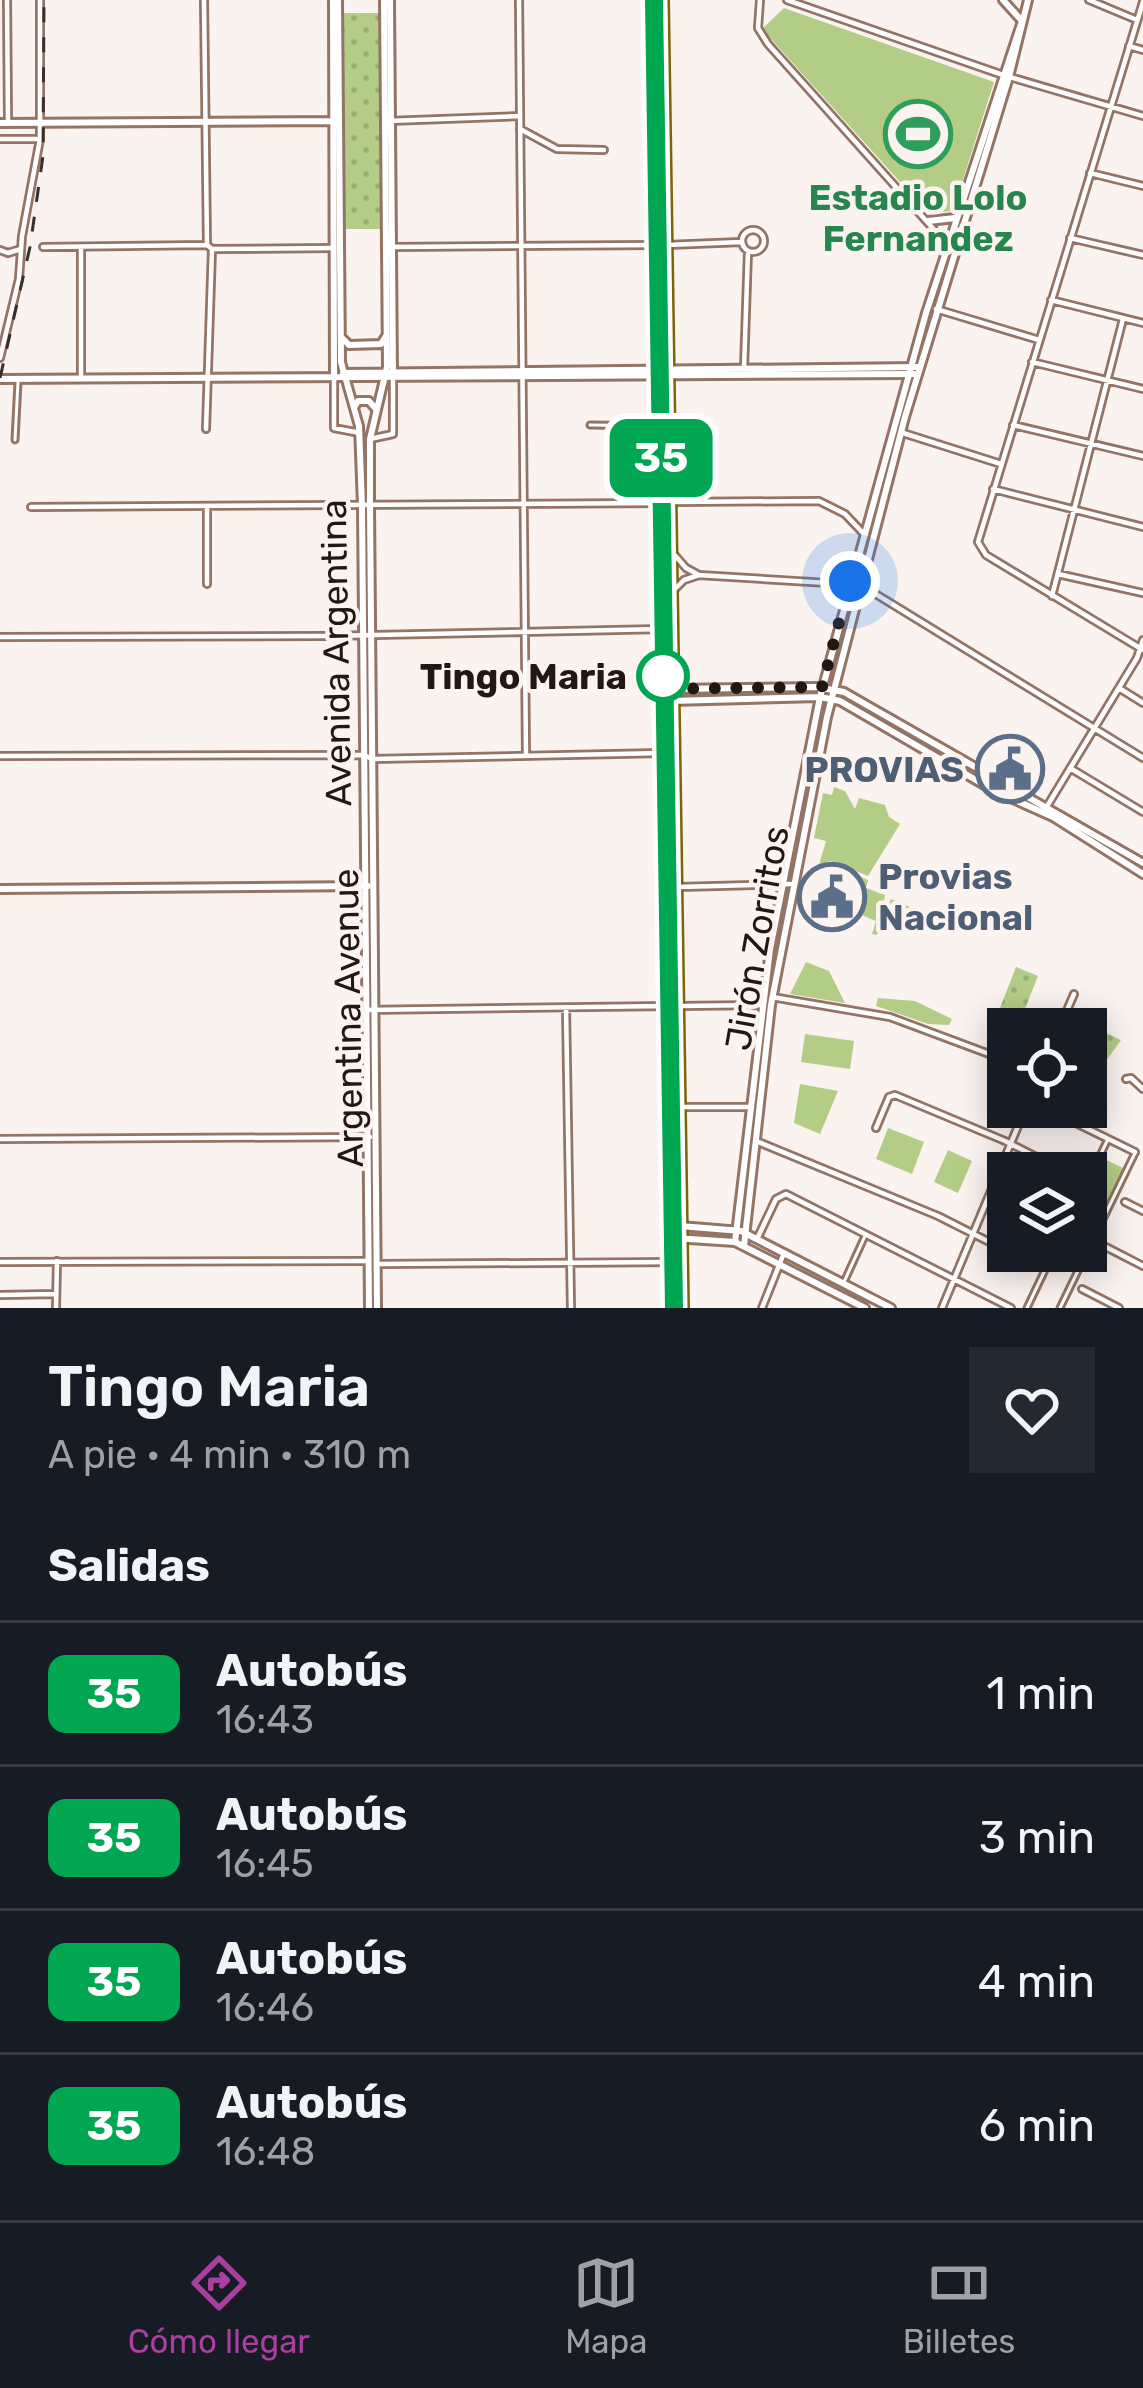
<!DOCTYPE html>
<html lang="es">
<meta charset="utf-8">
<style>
body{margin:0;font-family:Rubik,sans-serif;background:#242831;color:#f1f3f6;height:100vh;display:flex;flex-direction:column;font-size:45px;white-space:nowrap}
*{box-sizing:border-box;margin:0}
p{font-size:39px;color:#9ea1a6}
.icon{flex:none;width:66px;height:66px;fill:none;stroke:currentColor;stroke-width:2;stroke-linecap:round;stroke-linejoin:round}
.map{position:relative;height:1308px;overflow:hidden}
.drawer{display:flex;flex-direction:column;background:#171b24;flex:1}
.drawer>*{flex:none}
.badge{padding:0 24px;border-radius:18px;font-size:42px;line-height:78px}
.tools{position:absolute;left:987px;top:1008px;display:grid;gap:24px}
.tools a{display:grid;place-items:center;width:120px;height:120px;border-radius:0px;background:#171b24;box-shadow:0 6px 30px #0003;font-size:60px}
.you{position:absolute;width:60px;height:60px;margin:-30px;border:9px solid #fff;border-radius:50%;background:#1a73e8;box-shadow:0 0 0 18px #1a73e833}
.map>.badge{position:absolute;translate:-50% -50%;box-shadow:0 0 0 6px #fff}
h2{padding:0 48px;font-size:45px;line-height:108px}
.round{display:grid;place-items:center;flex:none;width:126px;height:126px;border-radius:0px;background:#242831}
.headline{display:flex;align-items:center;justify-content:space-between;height:204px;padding:0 48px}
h1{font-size:57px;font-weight:600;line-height:90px}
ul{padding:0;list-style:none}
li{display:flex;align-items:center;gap:36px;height:144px;padding:0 48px;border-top:3px solid #363941}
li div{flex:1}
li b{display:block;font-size:45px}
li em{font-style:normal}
li .badge{min-width:132px;font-weight:700;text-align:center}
.dock{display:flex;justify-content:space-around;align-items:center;height:168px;border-top:3px solid #363941;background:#171b24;font-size:33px;color:#9ea1a6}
.dock a{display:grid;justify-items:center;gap:6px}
.dock .current{color:#a93fa0}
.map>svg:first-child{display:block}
.grass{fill:#b4cd86}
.park{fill:url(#park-dots)}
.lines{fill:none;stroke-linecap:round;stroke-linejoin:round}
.pedestrian-casing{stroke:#947464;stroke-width:9}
.minor-casing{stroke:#947464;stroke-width:10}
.tertiary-casing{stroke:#947464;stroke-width:12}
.secondary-casing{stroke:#947464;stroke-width:12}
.primary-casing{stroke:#7d6309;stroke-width:14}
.pedestrian{stroke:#fff;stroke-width:3}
.minor{stroke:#fff;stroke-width:4.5}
.tertiary{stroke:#fff;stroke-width:6}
.secondary{stroke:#fff;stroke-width:6}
.primary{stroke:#ceba68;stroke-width:8}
.rail{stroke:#3b2f2a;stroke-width:3;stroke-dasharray:15 15;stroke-linecap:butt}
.line-casing{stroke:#fff;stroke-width:27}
.line{stroke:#00a651;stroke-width:18}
.walk{stroke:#231711;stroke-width:12;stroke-dasharray:0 21.6}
.stop-dot{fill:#fff;stroke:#00a651;stroke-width:6}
.labels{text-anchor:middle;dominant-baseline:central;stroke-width:9;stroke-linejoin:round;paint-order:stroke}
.leisure-label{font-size:36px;font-weight:bold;fill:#27864d;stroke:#fbf3f0}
.street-label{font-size:36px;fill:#231711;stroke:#fbf3f0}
.stop-label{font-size:36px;font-weight:bold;fill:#231711;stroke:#fbf3f0;text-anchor:end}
.service-label{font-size:36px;font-weight:bold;fill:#4e5e75;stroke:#fbf3f0;text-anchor:end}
</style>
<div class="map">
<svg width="1143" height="1308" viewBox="0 0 1143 1308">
<defs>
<pattern id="park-dots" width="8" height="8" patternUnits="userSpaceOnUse" patternTransform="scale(3)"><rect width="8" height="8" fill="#b4cd86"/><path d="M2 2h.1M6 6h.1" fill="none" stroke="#9aaf73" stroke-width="1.8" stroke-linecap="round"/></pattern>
</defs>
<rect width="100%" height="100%" fill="#fbf3f0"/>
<path class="grass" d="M784,8L994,82L953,211L928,213L762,29Z
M834,787L845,791L855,809L859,798L885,805L889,817L900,824L868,876L831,861L819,865L826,841L814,838L823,793L832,795Z
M831,865L868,880L866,888L885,895L884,901L889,903L891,899L915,909L876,935L872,934L876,921L852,911L853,899L839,896L827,872L819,875L820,870Z
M806,962L829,971L845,1003L790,994Z
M878,998L915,1001L952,1019L949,1025L928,1024L876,1006Z
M805,1034L854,1041L850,1069L801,1062Z
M800,1084L838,1091L820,1134L794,1123Z
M888,1128L924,1142L912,1174L876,1159Z
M948,1150L972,1161L958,1193L934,1182Z
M1098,1156L1125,1169L1086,1250V1182Z"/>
<path class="park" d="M342,13H379L382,229H344Z
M1016,967L1038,976L1017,1029H1008V1038L991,1031Z
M1072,1017L1121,1040L1101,1068L1086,1055V1029H1067Z"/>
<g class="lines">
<g class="pedestrian-casing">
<path id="pedestrian" d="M590,425L661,426
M15,440L18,382
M1086,1185L1108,1139
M844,1282L865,1236
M1027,1308L1054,1251
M1060,1308L1135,1153"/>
</g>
<g class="minor-casing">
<path id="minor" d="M7,0L8,120
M204,0L207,245
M519,0L526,756
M760,0L758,28L768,44L946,243
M787,0L1003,75L1143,116
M1089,0L1137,20
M1143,2L978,542L986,555L1143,650
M1129,46L1143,50
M388,121L520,116
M520,129L557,149L604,150
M0,139H40
M1090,173L1143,186
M742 241a11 11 0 1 1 22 0a11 11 0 1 1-22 0Z
M1070,238L1143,255
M667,245L742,242
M43,247L207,245L212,249L334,248
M81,247V377
M391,247L656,245
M0,250L8,253L21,249
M1051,300L1143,323
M936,309L1039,340
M0,358L19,279L22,236L40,139V0
M1032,362L1143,389
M744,369L748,251
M334,377V428L360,433
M1013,425L1143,456
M206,429L212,249
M903,433L1001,464
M370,439L393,434V379
M993,489L1143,527
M671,502L819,501L845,514L863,533
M31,507L662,503
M672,552L686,568L699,575
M1058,574L1143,593
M207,584V507
M675,589L684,580L699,575L861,585L1143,758
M1052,596L1123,319
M0,637L327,636L663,629
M1119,688L1143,703
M0,756L364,755L372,759L663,753
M1070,768L1143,812
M1046,808L1137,658L1143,640
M678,887L791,884
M772,997L890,1017L1008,1061
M679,1006L763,1005
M566,1008L571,1308
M365,1010L669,1006
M1059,1029L1074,994
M1126,1079L1131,1078L1143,1089
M680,1107H749
M1043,1107L1135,1152
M876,1128L889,1097L895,1095L1005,1141L1068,1173
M0,1139L370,1137
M756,1141L938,1216L1035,1265
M994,1190L1008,1197
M1125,1202L1143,1211
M758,1237L776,1199L786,1194L1011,1308
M1104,1246L1143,1266
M0,1262L368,1261
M379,1264L674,1262
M1082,1289L1119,1308
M0,1295L56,1294
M56,1308L57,1261
M762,1308L784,1253
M942,1308L1026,1107"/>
</g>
<g class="tertiary-casing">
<path id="tertiary" d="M333,0L334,374
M390,0L393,375
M0,123L332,121
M343,373L919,367
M0,379L914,374
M0,889L368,886"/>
</g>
<g class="secondary-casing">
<path id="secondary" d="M338,0L341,362L359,426L362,506L369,1308
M1003,0L1022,21
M928,221L955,218
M342,338L349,345L381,344L386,336
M355,406L358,401H369L376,409
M671,689L816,687L844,692L1143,863
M671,701L820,697L840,701L993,790L1053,817L1143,874
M680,1226L741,1231L891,1308
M674,1238L735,1242L865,1308
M735,1242L770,949L820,697L926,313L1022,21
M744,1246L771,1005L827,717L905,417L1009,77L1028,0
M377,1308L370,506V439L387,367L384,0"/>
</g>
<g class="primary-casing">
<path id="primary" d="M654,0L674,1308
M663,0L683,1308"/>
</g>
<use href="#pedestrian" class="pedestrian"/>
<use href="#minor" class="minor"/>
<use href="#tertiary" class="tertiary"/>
<use href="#secondary" class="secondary"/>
<use href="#primary" class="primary"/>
<path class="rail" d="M0,378L30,247L43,156L44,0"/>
</g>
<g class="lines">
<g class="line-casing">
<path id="line" d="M654,0L674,1308"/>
</g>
<use href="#line" class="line"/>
<path class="walk" d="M663,676V689L822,687L850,581"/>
</g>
<defs>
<g id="stadium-ring" transform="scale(3.45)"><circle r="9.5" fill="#fbf3f0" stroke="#2e9e5b" stroke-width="1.5"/><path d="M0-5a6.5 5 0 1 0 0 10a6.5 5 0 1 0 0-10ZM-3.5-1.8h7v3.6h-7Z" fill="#2e9e5b"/></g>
<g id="civic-ring" transform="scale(3.45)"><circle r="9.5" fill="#fbf3f0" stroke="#5c6f8a" stroke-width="1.5"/><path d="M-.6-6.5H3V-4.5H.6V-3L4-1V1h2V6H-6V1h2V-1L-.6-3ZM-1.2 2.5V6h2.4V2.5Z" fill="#5c6f8a"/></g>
</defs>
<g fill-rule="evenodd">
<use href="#stadium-ring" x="918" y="134"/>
<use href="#civic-ring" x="1010" y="769"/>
<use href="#civic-ring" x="832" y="897"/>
</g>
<circle class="stop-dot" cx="663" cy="676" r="24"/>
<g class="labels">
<g class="leisure-label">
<text x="918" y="197">Estadio Lolo<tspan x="918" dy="41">Fernandez</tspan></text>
</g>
<g class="street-label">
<text transform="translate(336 653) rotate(-91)">Avenida Argentina</text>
<text transform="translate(757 938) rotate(-80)">Jirón Zorritos</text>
<text transform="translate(348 1018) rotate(-91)">Argentina Avenue</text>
</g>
<g class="stop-label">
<text x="627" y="676">Tingo Maria</text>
</g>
<g class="service-label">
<text x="964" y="769">PROVIAS</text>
<text x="878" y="876" text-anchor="start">Provias<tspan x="878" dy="41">Nacional</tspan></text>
</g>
</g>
</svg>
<div class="tools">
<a><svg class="icon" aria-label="locate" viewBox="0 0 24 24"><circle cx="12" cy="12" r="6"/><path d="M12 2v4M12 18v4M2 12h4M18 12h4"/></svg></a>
<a><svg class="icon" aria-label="layers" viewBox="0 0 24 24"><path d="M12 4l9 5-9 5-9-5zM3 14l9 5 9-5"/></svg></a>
</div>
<div class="you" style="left:850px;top:581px"></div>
<b class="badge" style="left:661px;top:458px;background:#00a651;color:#fff">35</b>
</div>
<section class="drawer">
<div class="headline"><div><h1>Tingo Maria</h1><p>A pie · 4 min · 310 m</p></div><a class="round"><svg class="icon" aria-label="heart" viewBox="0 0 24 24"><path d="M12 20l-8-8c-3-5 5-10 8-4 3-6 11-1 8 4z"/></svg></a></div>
<h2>Salidas</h2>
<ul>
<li><span class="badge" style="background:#00a651;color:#fff">35</span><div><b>Autobús</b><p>16:43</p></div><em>1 min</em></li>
<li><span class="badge" style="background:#00a651;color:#fff">35</span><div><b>Autobús</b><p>16:45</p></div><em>3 min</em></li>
<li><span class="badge" style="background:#00a651;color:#fff">35</span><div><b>Autobús</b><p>16:46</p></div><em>4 min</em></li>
<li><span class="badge" style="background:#00a651;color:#fff">35</span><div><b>Autobús</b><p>16:48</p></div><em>6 min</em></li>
</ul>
</section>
<nav class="dock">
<a class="current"><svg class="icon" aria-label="directions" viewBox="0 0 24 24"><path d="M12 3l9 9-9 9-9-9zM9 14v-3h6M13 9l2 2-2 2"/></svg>Cómo llegar</a>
<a><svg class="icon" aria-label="map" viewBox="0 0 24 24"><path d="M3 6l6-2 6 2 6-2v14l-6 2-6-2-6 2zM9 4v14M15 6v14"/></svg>Mapa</a>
<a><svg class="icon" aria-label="tickets" viewBox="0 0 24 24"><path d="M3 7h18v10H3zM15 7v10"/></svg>Billetes</a>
</nav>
